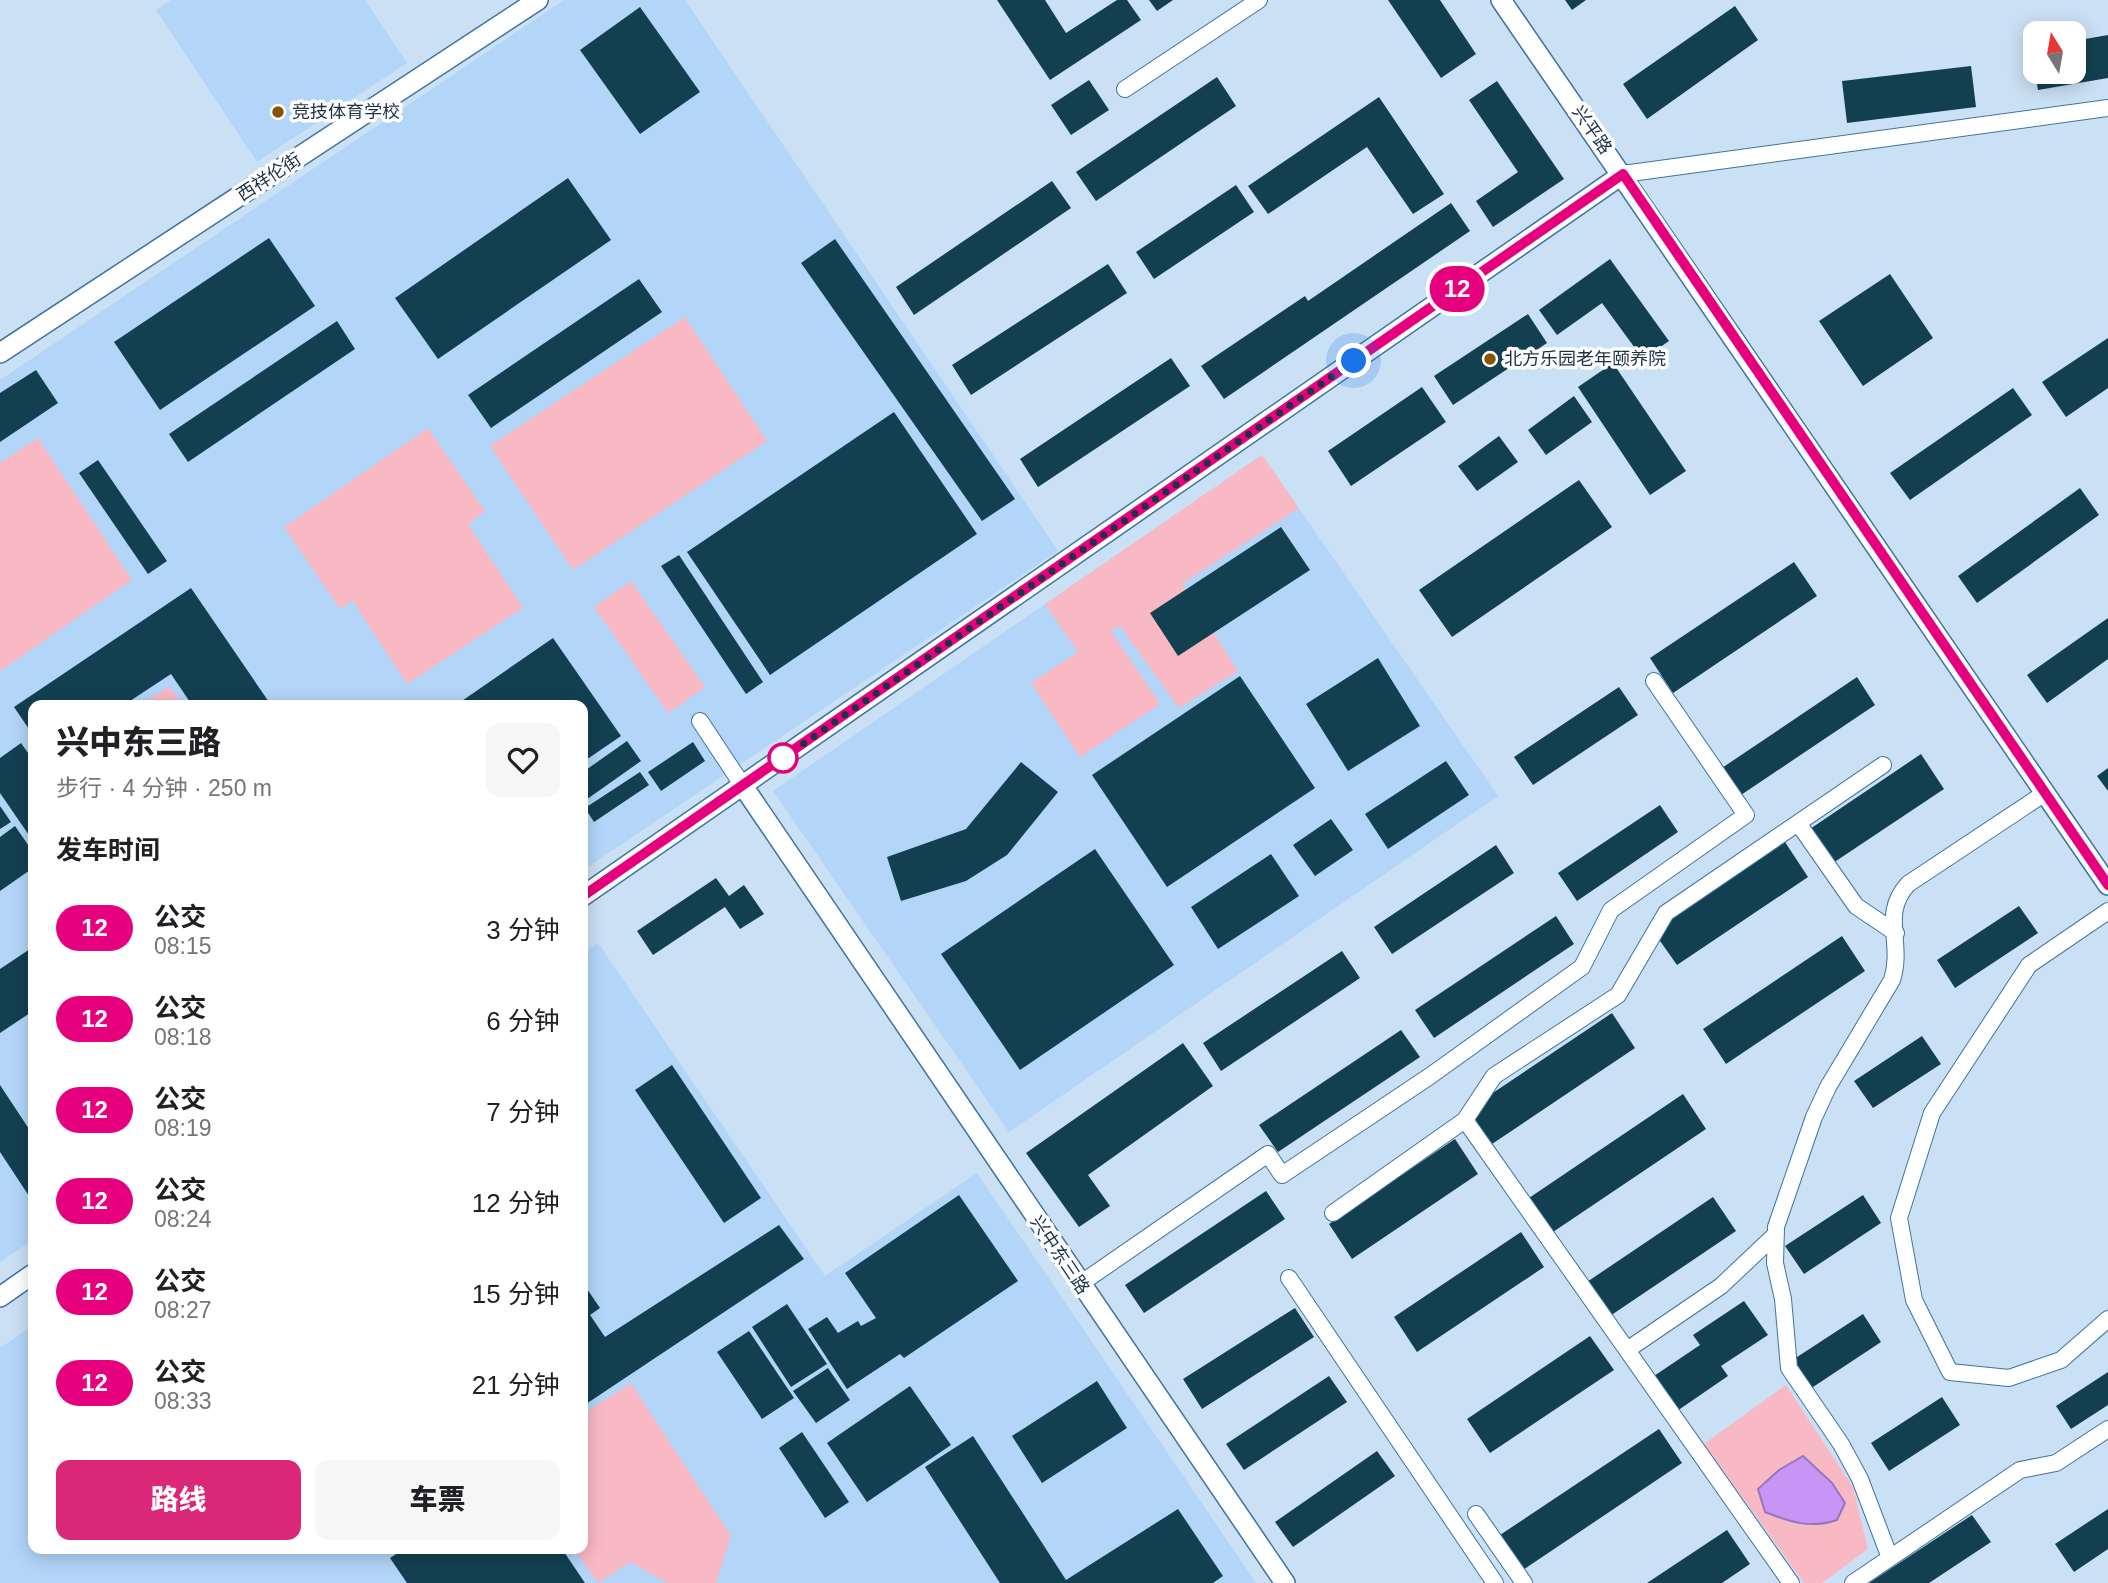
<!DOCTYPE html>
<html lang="zh">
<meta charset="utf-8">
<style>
body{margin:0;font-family:Helvetica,"Noto Sans SC",sans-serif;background:#f6f6f6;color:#202124;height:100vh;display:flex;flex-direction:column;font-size:26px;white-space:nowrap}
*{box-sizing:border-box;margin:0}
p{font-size:23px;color:#757577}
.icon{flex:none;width:38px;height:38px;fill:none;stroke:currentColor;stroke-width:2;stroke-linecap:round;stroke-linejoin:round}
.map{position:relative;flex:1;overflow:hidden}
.drawer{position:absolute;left:28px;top:700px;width:560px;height:854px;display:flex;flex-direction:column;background:#fff;border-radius:14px;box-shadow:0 4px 18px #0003}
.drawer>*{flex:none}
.badge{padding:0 14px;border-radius:23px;font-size:24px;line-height:46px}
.needle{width:46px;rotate:349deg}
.fabs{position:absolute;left:2023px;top:21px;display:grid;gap:14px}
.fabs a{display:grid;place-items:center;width:63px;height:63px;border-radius:14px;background:#fff;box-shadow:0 4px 18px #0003;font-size:35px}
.you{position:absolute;width:35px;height:35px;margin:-18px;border:5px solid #fff;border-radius:50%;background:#1a73e8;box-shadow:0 0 0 10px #1a73e833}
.map>.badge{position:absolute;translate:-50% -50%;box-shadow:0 0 0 4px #fff}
h2{padding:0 28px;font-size:26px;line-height:63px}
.round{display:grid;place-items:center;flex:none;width:74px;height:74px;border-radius:14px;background:#f6f6f6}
.summary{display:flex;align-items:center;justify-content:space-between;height:119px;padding:0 28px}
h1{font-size:33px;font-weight:800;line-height:52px}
.primary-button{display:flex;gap:14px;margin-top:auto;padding:14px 28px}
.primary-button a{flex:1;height:80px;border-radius:14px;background:#db2777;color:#fff;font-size:28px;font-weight:800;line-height:80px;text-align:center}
.primary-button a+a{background:#f6f6f6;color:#202124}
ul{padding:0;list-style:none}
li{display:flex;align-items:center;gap:21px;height:91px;padding:0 28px}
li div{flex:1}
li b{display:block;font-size:26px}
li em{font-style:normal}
li .badge{min-width:77px;font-weight:700;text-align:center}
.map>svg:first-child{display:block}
.built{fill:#b2d5f8}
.green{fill:#f9b9c4}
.water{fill:#c795f5;stroke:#9477c0;stroke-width:2}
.building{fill:#124051}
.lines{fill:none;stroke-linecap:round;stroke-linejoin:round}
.minor-casing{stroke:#3f73a1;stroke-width:18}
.tertiary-casing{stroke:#3f73a1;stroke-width:22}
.minor{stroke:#fff;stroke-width:16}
.tertiary{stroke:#fff;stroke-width:19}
.line-casing{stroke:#fff;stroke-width:16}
.line{stroke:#e6007e;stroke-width:10}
.walk{stroke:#1c3246;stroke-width:7;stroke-dasharray:0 12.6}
.poi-dot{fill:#895301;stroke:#fefefe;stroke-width:2.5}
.stop-dot{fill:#fff;stroke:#e6007e;stroke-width:3.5}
.labels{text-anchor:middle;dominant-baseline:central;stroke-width:7;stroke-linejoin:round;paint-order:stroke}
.poi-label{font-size:18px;fill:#1c3246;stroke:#fefefe;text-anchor:start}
.street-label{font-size:18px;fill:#1c3246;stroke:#fefefe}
</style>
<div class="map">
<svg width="2108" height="1583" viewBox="0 0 2108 1583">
<rect width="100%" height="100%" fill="#cae0f4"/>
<path class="built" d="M171,0H365L407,63L257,162L156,10Z
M564,0H685L1058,551L583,870V705H33V1240L0,1262V380Z
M1262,455L1498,796L1009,1132L773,791Z
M598,943L825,1276L977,1173L1256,1583H0V1348L33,1325V1549H583V953Z"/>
<path class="green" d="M685,317L767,441L573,570L490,446Z
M428,428L485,511L468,524L523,608L407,684L352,600L340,609L284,527Z
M38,438L132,580L0,671V463Z
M1262,455L1299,508L1182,584L1238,671L1179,708L1120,626L1111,631L1160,704L1080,757L1031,683L1078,652L1045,604Z
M631,581L705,687L668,713L594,607Z
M169,686L183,705H141Z
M631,1383L731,1536L716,1583H667L630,1562L598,1583L574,1549H583V1414Z
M1786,1385L1853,1487L1868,1549L1822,1583H1804L1704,1444Z"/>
<path class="water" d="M1803,1456L1832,1483L1845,1503L1837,1520C1811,1529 1790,1522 1765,1512L1758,1489L1779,1470Z"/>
<path class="building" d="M997,0H1045L1066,33L1117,0H1127L1141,20L1050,80Z
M1149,0H1173L1157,11Z
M1388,0H1440L1476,54L1441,78Z
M1565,0H1586L1572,10Z
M1735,6L1758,40L1647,119L1623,84Z
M640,7L700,92L640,134L580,50Z
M2108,35V78L2038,90L2035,72H2074V41Z
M1971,66L1976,107L1847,123L1842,81Z
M1217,77L1236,106L1096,201L1076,172Z
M1089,80L1109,110L1071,135L1051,105Z
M1497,81L1564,179L1493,227L1476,201L1518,172L1469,100Z
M1379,97L1444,194L1413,214L1367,147L1268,214L1248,186Z
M568,178L611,240L438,359L395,298Z
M1052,181L1071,208L914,315L896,287Z
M1236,185L1254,212L1154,279L1136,252Z
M1451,203L1470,231L1224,399L1201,366L1305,296L1308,301Z
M269,238L315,306L160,410L114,342Z
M835,239L1015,499L982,521L801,263Z
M1610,259L1669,341L1643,359L1602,303L1557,335L1539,310Z
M1108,264L1127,293L971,395L952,365Z
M1890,274L1933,338L1863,386L1819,321Z
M639,279L662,312L491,428L468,395Z
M1528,314L1547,343L1453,405L1434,376Z
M337,321L355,349L188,462L169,434Z
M2108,338V388L2066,417L2042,382Z
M1171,358L1190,386L1038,487L1020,459Z
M1613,363L1686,471L1650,495L1578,387Z
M36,370L58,403L0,442V393Z
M1422,387L1446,422L1351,486L1328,451Z
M2013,388L2032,415L1910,500L1890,473Z
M1574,396L1592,422L1546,455L1528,430Z
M894,412L977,534L770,675L687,552Z
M1499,436L1518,462L1477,491L1458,466Z
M98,460L167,561L148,574L79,473Z
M1579,480L1612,527L1452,637L1419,590Z
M2080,488L2099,515L1977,603L1958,576Z
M1281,527L1310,570L1178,656L1150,613Z
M679,555L763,682L746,694L661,566Z
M1794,562L1817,596L1673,693L1650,658Z
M191,588L271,705H192L171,674L124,705H33V735L14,707Z
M2108,618V659L2047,703L2027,675Z
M553,638L621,736L583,762V705H456Z
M1378,658L1420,726L1348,771L1306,704Z
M1240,676L1315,788L1167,887L1092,775Z
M1857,677L1875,705L1735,799L1716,772Z
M1619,687L1638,715L1533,785L1514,757Z
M627,741L641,761L583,802V772Z
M693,742L705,761L661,791L648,772Z
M21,743L33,760V841L0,793V758Z
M1921,754L1944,789L1830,865L1807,831Z
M1446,761L1469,795L1388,849L1365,814Z
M1021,762L1058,792L1007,855L966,881L901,901L887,857L966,829Z
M2108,768V791L2097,776Z
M640,772L649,785L594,822L585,808Z
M1660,805L1678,832L1577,901L1558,873Z
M0,806L11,822L0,829Z
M1331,819L1353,850L1315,876L1293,845Z
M15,826L33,852V868L0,891V837Z
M1785,842L1808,877L1677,965L1653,931Z
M1496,845L1514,873L1392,954L1374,927Z
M1095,849L1174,965L1020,1070L941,954Z
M1271,854L1299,896L1218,949L1191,907Z
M716,878L729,896L744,885L764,914L740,929L725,907L653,955L637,931Z
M2019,906L2038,933L1955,988L1937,960Z
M1556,916L1574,944L1434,1038L1415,1010Z
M1842,936L1865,971L1726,1064L1703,1029Z
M33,947V1011L0,1033V969Z
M1342,951L1360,978L1221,1071L1203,1043Z
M1612,1013L1635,1048L1486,1148L1463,1113Z
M1401,1030L1420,1057L1278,1152L1259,1125Z
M1922,1036L1941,1064L1873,1108L1854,1081Z
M1183,1043L1213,1086L1088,1175L1110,1206L1079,1227L1026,1153Z
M672,1065L761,1198L724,1223L635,1090Z
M0,1085L33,1135V1202L0,1152Z
M1683,1094L1706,1129L1550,1234L1526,1200Z
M1455,1139L1478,1174L1352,1259L1329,1224Z
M1266,1191L1285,1219L1144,1313L1125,1285Z
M959,1195L1018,1281L904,1358L900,1354L847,1389L808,1329L827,1317L838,1333L858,1321L861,1326L876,1318L845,1273Z
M1863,1195L1881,1223L1804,1274L1785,1246Z
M1713,1197L1736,1231L1607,1318L1584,1284Z
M779,1225L804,1259L583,1406V1283L600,1308L590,1315L605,1337Z
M1521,1232L1544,1267L1417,1352L1394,1317Z
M1744,1301L1768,1335L1721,1366L1728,1376L1677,1411L1654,1376L1700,1345L1693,1335Z
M787,1304L827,1364L791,1387L752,1327Z
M1295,1308L1314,1337L1202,1409L1183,1379Z
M1863,1314L1881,1342L1810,1389L1791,1361Z
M749,1331L794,1398L762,1419L717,1352Z
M1590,1336L1614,1370L1490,1453L1467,1419Z
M828,1368L850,1400L816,1423L793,1391Z
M2108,1372V1405L2071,1429L2056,1406Z
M1329,1376L1347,1402L1244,1470L1226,1444Z
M1097,1381L1127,1428L1042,1483L1012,1436Z
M910,1386L951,1445L867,1502L827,1443Z
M1942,1397L1960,1425L1889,1471L1871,1443Z
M1659,1429L1682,1463L1523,1570L1500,1535Z
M802,1432L849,1502L825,1518L779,1448Z
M973,1436L1066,1580L1178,1509L1223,1576L1213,1583H1000L925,1467Z
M1377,1451L1395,1476L1293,1547L1275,1522Z
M2108,1509V1549L2074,1572L2055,1544Z
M1972,1515L1991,1542L1929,1583H1869Z
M1727,1530L1750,1564L1722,1583H1647Z
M404,1549H562L585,1583H407L390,1558Z"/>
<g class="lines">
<g class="minor-casing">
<path id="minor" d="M1125,89L1259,0
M1623,174L2108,108
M700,721L743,786
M1798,823L1856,906L1896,933
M2108,911L2029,965L1932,1113L1899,1218L1914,1300L1950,1372L2009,1378L2061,1360L2108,1319
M1465,1120L1494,1076L1618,995L1666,913L1883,765
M1333,1213L1465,1120L1791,1583
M1289,1278L1495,1583
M1080,1284L1268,1154L1282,1175L1430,1076L1582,967L1611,910L1746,815L1654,681
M1627,1350L1721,1286L1776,1234
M1476,1514L1524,1583
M1890,1558L1860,1479L1841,1444L1789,1368L1783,1299L1775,1263L1776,1227L1814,1117L1828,1087L1892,980C1904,942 1880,915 1908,884L2045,793
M1853,1583L2020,1470L2056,1463L2108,1429"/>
</g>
<g class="tertiary-casing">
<path id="tertiary" d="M1501,0L2108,885
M0,353L538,0
M743,786L1285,1583
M583,896L1623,174
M0,1297L33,1274"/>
</g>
<use href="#minor" class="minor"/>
<use href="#tertiary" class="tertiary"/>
</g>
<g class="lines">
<g class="line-casing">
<path id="line" d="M583,896L1623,174L2108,885"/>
</g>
<use href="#line" class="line"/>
<path class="walk" d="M783,758L1354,361"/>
</g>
<g class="poi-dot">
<circle cx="278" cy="112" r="7"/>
<circle cx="1490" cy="359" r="7"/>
</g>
<circle class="stop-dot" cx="783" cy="758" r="14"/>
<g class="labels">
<g class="poi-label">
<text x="292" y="112">竞技体育学校</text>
<text x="1504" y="359">北方乐园老年颐养院</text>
</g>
<g class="street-label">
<text transform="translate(1592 130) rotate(55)">兴平路</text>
<text transform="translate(269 177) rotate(-33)">西祥伦街</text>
<text transform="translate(1060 1255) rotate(56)">兴中东三路</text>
</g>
</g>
</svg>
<div class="fabs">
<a><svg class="needle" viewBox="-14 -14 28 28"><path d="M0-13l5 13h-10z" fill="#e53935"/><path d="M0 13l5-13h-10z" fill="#757577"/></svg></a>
</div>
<div class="you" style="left:1354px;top:361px"></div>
<b class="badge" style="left:1457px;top:289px;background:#e6007e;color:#fff">12</b>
<section class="drawer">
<div class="summary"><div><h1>兴中东三路</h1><p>步行 · 4 分钟 · 250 m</p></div><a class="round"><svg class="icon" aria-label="heart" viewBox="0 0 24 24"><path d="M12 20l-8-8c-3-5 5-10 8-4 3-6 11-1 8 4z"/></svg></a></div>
<h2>发车时间</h2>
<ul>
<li><span class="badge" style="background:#e6007e;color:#fff">12</span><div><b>公交</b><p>08:15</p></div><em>3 分钟</em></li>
<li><span class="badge" style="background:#e6007e;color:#fff">12</span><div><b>公交</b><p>08:18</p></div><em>6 分钟</em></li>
<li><span class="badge" style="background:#e6007e;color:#fff">12</span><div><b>公交</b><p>08:19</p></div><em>7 分钟</em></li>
<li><span class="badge" style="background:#e6007e;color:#fff">12</span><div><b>公交</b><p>08:24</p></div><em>12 分钟</em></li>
<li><span class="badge" style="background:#e6007e;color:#fff">12</span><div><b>公交</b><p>08:27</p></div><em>15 分钟</em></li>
<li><span class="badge" style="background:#e6007e;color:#fff">12</span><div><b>公交</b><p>08:33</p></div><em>21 分钟</em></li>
</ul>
<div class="primary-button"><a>路线</a><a>车票</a></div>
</section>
</div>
